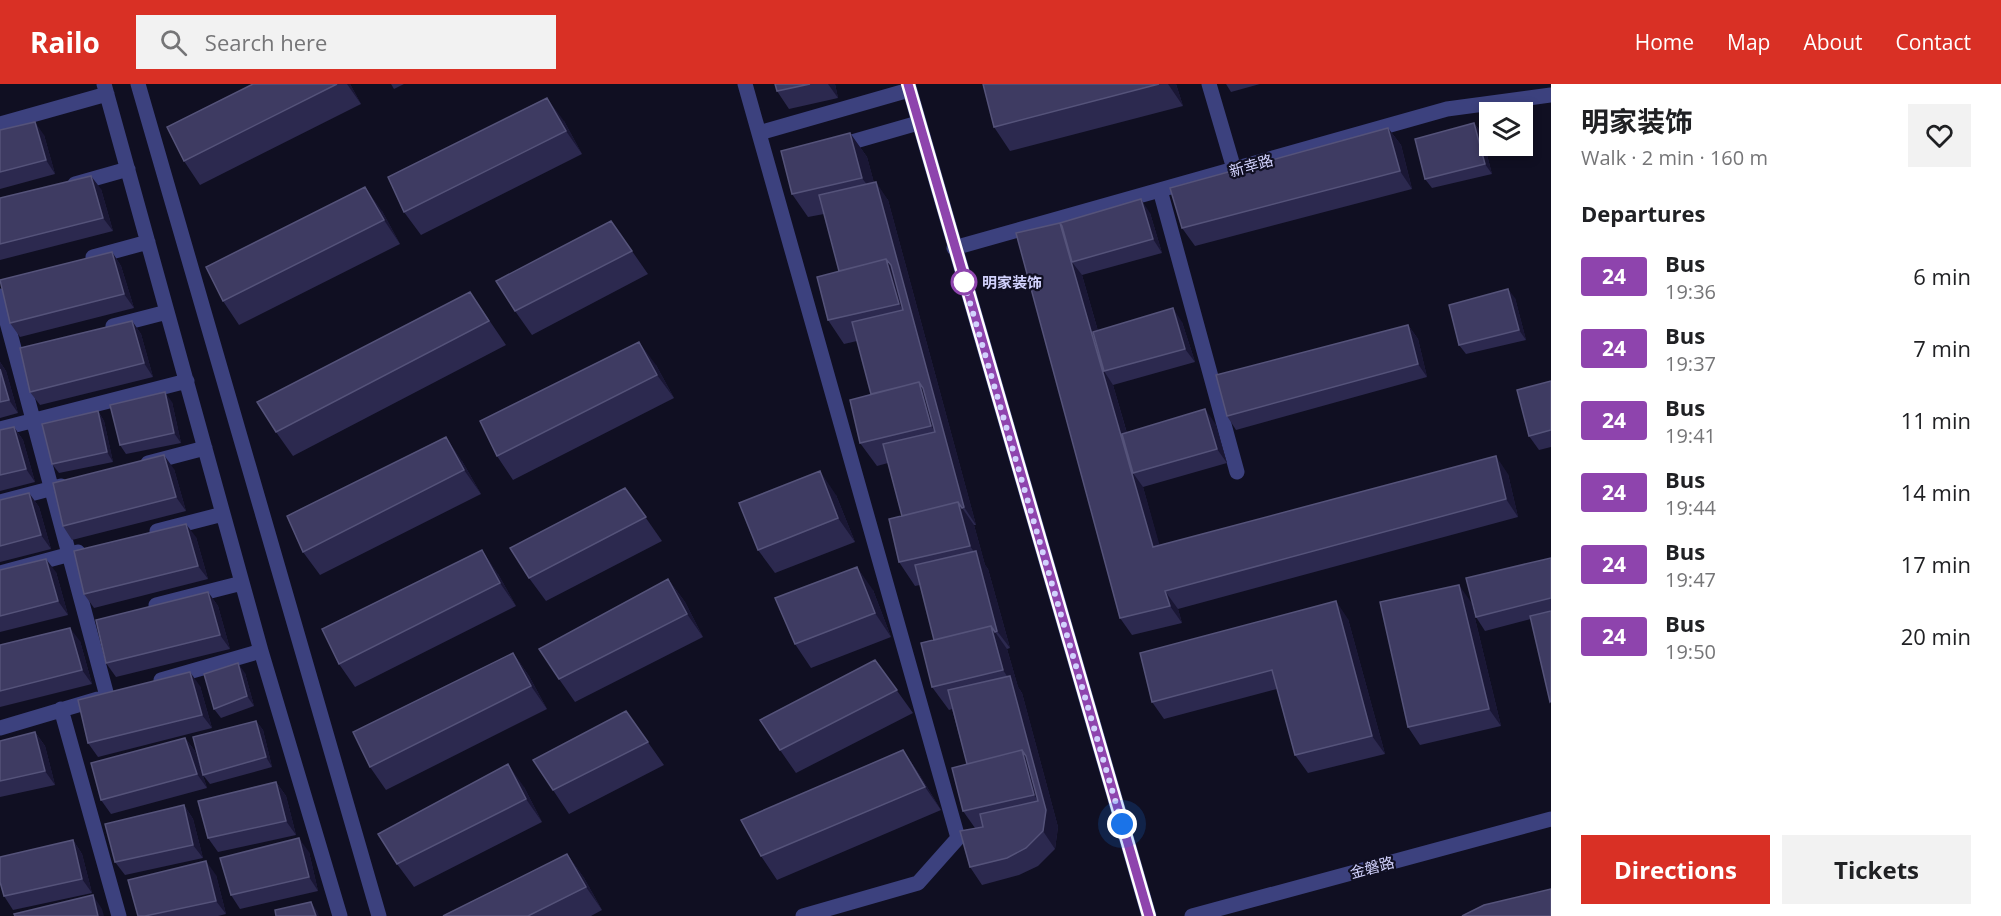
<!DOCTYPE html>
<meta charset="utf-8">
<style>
body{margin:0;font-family:"Open Sans","Noto Sans SC",sans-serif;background:#f2f2f2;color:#202124;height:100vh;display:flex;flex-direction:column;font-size:22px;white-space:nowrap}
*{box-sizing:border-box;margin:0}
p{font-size:20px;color:#757577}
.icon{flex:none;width:33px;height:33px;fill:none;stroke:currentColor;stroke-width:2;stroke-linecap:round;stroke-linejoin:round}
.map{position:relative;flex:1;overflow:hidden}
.drawer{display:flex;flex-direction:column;background:#fff;width:450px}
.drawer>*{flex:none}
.badge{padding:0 12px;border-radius:4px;font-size:21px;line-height:39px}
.controls{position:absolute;left:1479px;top:18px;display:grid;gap:12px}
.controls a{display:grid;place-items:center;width:54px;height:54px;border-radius:0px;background:#fff;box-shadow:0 3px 9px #0003;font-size:30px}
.you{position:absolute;width:30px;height:30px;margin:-15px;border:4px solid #fff;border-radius:50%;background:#1a73e8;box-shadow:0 0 0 9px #1a73e833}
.map>.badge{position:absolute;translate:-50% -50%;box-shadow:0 0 0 3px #fff}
h2{padding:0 30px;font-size:22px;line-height:54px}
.round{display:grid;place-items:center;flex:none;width:63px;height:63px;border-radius:0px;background:#f2f2f2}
.headline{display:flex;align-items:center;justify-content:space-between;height:102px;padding:0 30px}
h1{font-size:28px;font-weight:700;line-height:45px}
.cta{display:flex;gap:12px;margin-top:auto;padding:12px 30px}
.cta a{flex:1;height:69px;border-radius:0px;background:#d93025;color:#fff;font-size:24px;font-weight:700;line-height:69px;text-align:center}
.cta a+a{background:#f2f2f2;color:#202124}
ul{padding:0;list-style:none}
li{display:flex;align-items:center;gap:18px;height:72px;padding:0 30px}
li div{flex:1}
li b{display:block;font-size:22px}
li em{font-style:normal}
li .badge{min-width:66px;font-weight:700;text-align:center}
header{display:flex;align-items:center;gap:36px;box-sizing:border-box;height:84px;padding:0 30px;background:#d93025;color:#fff}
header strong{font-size:28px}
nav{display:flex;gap:33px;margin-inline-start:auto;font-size:21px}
.search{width:420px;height:54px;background:#f2f2f2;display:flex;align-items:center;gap:15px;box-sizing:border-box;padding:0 21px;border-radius:0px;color:#757577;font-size:22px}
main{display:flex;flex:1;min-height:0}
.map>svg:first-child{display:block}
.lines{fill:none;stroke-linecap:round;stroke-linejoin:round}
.minor{stroke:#3c417e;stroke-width:15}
.wall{fill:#2c294f}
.shaded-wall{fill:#1a1735}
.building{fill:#3e3b62;stroke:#55537a;stroke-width:1.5}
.line-casing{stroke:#fff;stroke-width:14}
.line{stroke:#8e44ad;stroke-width:9}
.walk{stroke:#d2d2fd;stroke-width:6;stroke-dasharray:0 10.8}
.stop-dot{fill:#fff;stroke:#8e44ad;stroke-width:3}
.labels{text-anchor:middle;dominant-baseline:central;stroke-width:4.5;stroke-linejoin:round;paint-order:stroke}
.street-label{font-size:15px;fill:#d2d2fd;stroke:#100f22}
.stop-label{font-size:15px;font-weight:bold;fill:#d2d2fd;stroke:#100f22;text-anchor:start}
</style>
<header>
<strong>Railo</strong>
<div class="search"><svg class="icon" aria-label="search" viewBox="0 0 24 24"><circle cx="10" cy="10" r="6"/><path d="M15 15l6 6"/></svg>Search here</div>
<nav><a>Home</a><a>Map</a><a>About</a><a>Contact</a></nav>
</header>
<main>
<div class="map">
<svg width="1551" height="832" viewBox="0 0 1551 832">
<rect width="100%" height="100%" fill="#100f22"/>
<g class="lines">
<path class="minor" d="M104,0L261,567L340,832
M138,0L379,832
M745,0L958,754L918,799L803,832
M908,0L1149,832
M1209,0L1234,85
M0,40L107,10
M759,49L909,6
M838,62L918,39
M75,100L128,85
M1160,106L1237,388
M954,164L1447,25L1551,11
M93,173L148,158
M0,212L107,612
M113,242L167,228
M0,345L187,297
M148,379L205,364
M0,418L61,402
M157,447L223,430
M0,489L78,468
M156,521L242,499
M161,596L261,567
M61,625L119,832
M0,644L98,615
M1192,832L1551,735"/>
</g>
<path class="wall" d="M253,0H350L361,20L200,101L184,77Z
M391,0H404L394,5Z
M775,0H835L838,14L789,25L777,7Z
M983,0H1176L1183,22L1010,67L994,43Z
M1226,0H1260L1231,8Z
M564,37L582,70L421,151L404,128Z
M1474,39L1481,48L1492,90L1432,104L1425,95Z
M1388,44L1401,61L1412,105L1195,162L1182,144Z
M0,46L44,51L55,90L0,105Z
M850,49L867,73L874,99L888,116L976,441H974L985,481L988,485L1010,564L1007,565L1018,603L1022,609L1058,743L1055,765L1038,782L1019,791L982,801L970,783L975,744L963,727L967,680L952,625L949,626L932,603L934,556L920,501L915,502L899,478L902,432L888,379L877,382L860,359L871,310L857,257L844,260L828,236L839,187L824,130L808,133L792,110Z
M101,105L113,147L0,176V114Z
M382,127L400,160L239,241L223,217Z
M1150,129L1162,169L1082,191L1098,247L1182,238L1195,278L1113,301L1127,349L1215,339L1227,379L1143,403L1159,461L1508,390L1518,433L1178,525L1182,539L1132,551L1120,534L1060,139Z
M611,137L648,190L532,251L515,227Z
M112,168L121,182L134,224L20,253L10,239Z
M470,208L506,261L293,372L276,348Z
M1515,214L1526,256L1466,270L1459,261Z
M132,237L141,250L153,293L40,321L30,308Z
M1408,241L1418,255L1427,293L1236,346L1227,332Z
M0,278L6,287L18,329L0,334Z
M656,281L674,314L513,396L497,372Z
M1551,297V363L1539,366L1529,352Z
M172,318L181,359L126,370L120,361Z
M98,327L104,337L113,378L59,389L52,380Z
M14,343L23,356L35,398L0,407V346Z
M462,377L481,410L320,491L303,468Z
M174,385L186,427L72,456L63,442Z
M625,404L662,457L546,517L529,494Z
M29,409L39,423L51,465L0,478V416Z
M836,411L855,458L775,489L758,466Z
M196,453L208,495L94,524L84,510Z
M1551,474V619L1531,535L1485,547L1476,533Z
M0,486L56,488L68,531L0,548Z
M498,490L516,522L355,603L339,580Z
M668,495L685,518L703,553L575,618L559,595Z
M873,506L891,553L811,584L795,560Z
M208,508L218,522L230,565L116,593L106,579Z
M1471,518L1501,642L1420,661L1408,643Z
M1348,535L1385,670L1308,689L1295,671L1277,605L1164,635L1152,618Z
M80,557L92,600L0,623V561Z
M513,569L529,592L547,625L386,706L370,683Z
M875,576L913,629L796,689L780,666Z
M245,589L254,622L221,634L214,625Z
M200,602L212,644L98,673L88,659Z
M626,627L664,681L569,730L553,706Z
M256,637L263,646L272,683L210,700L203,691Z
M35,648L45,662L55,701L0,713V657Z
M185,654L195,667L207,704L111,730L101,716Z
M903,666L919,690L941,726L777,796L761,772Z
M276,698L286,712L296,751L218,768L208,754Z
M524,703L542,738L414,803L397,780Z
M184,721L193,735L203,774L125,791L115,778Z
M73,756L82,770L92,809L13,826L4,812Z
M309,768L318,807L240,825L231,811Z
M567,770L584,794L602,826L591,832H443Z
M216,791L226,830L218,832H138Z"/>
<path class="shaded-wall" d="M347,0H350L361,20Z
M828,0H835L838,14Z
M1168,0H1176L1183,22Z
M547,14L564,37L582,70L566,47Z
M35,38L44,51L55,90L46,76Z
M1474,39L1481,48L1492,90L1485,80Z
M1388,44L1401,61L1412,105L1400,87Z
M850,49L867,73L879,117L862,94Z
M91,92L101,105L113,147L103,134Z
M876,98L888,116L976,441L964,423Z
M365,103L382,127L400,160L384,136Z
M1141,115L1150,129L1162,169L1153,155Z
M1060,139L1072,156V178L1082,191L1109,286L1104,287L1113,301L1138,388L1133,389L1143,403L1165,480L1153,463Z
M112,168L121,182L134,224L124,210Z
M886,175L903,199L915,243L899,220Z
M1508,205L1515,214L1526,256L1519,246Z
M1173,224L1182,238L1195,278L1185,265Z
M132,237L141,250L153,293L144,279Z
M1408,241L1418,255L1427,293L1418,280Z
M639,258L656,281L674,314L657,291Z
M0,278L6,287L18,329L9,316L0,285Z
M919,298L935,321L948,366L931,342Z
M165,308L172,318L181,359L174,349Z
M1205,325L1215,339L1227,379L1217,365Z
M98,327L104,337L113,378L107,368Z
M14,343L23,356L35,398L26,385Z
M446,353L462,377L481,410L464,386Z
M164,371L174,385L186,427L176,413Z
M1496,372L1508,390L1518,433L1506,415Z
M820,387L836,411L855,458L838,434Z
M29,409L39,423L51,465L41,451Z
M958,418L974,441L985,481L988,485L1010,564L997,547L977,472L970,462Z
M186,440L196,453L208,495L198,482Z
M482,466L498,490L516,522L500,499Z
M46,475L56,488L68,531L58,517Z
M857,483L873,506L891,553L875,529Z
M668,495L685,518L703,553L687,530Z
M1459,501L1471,518L1501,642L1489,625Z
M1165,507L1178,525L1182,539L1170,522Z
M208,508L218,522L230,565L220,551Z
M1336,517L1348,535L1385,670L1372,652Z
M991,542L1007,565L1018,603L1022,609L1058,743L1055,765L1043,747L1046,728L1034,711L1022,666L1011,598L1003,586Z
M70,544L80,557L92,600L82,586Z
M513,569L529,592L547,625L531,602Z
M238,579L245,589L254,622L247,612Z
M190,588L200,602L212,644L202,631Z
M256,637L263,646L272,683L266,673Z
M35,648L45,662L55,701L45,687Z
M185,654L195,667L207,704L197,690Z
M903,666L919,690L941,726L925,703Z
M508,680L524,703L542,738L526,715Z
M276,698L286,712L296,751L286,737Z
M184,721L193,735L203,774L193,761Z
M299,754L309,768L318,807L309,793Z
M73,756L82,770L92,809L82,795Z
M567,770L584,794L602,826L586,803Z
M206,777L216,791L226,830L216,817Z
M93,811L102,825L104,832H98Z
M311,818L317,827L319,832H316Z"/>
<path class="building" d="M253,0H337L184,77L167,43Z
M775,0H810L777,7Z
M983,0H1159L994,43Z
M547,14L566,47L404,128L388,93Z
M35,38L46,76L0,88V46Z
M1474,39L1485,80L1425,95L1415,55Z
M1388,44L1400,87L1182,144L1170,104Z
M850,49L862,94L792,110L781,67Z
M91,92L103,134L0,160V114Z
M876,98L964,423L962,424L958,418L902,432L883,360L935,348L923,304L919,298L871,310L852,238L903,226L891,181L886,175L839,187L819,111Z
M365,103L384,136L223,217L206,183Z
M1141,115L1153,155L1072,178L1062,142L1060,139Z
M611,137L632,167L515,227L496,197Z
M1060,139L1153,463L1496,372L1506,415L1165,507L1170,522L1120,534L1016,149Z
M112,168L124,210L10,239L0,196Z
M886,175L899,220L828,236L817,193Z
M1508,205L1519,246L1459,261L1449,221Z
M470,208L489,237L276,348L257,318Z
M1173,224L1185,265L1104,287L1093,248Z
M132,237L144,279L30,308L20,264Z
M1408,241L1418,280L1227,332L1216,291Z
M639,258L657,291L497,372L480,337Z
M0,285L9,316L0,318Z
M1551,297V346L1529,352L1517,306Z
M919,298L931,342L860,359L850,316Z
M165,308L174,349L120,361L110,321Z
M1205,325L1217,365L1133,389L1122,350Z
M98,327L107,368L52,380L42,340Z
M14,343L26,385L0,391V346Z
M446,353L464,386L303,468L287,432Z
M164,371L176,413L63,442L53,399Z
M820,387L838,434L758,466L739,419Z
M625,404L646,433L529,494L510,464Z
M29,409L41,451L0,462V416Z
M958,418L970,462L899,478L889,435Z
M186,440L198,482L84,510L74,467Z
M482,466L500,499L339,580L322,545Z
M976,467L997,547L995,548L991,542L934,556L915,481Z
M1551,474V514L1476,533L1466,494Z
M46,475L58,517L0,532V486Z
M857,483L875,529L795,560L775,514Z
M668,495L687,530L559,595L539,565Z
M1459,501L1489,625L1408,643L1380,518Z
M208,508L220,551L106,579L96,536Z
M1336,517L1372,652L1295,671L1272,586L1152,618L1140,569Z
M1551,527V617L1550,618L1530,532Z
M991,542L1003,586L932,603L921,559Z
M70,544L82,586L0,607V561Z
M513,569L531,602L370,683L353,648Z
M875,576L897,606L780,666L760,636Z
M238,579L247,612L214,625L204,590Z
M190,588L202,631L88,659L78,616Z
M1010,592L1046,726L1043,747L1026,764L1007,774L970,783L960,747L983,743L980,730L1038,717L1026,672L1022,666L967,680L948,606Z
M626,627L648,658L553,706L533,676Z
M256,637L266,673L203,691L193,653Z
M35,648L45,687L0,697V657Z
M185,654L197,690L101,716L91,679Z
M903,666L925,703L761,772L741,736Z
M1022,666L1034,711L963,727L952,684Z
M508,680L526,715L397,780L378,750Z
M276,698L286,737L208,754L198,717Z
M184,721L193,761L115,778L105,740Z
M299,754L309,793L231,811L220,774Z
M73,756L82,795L4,812L0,798V773Z
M567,770L586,803L528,832H443Z
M206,777L216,817L145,832H138L128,796Z
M1551,805V832H1462L1484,821Z
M93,811L98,832H15L14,830Z
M311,818L316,832H276L275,826Z"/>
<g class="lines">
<g class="line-casing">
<path id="line" d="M908,0L1149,832"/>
</g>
<use href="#line" class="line"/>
<path class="walk" d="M964,198L961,188L1122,740"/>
</g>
<circle class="stop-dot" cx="964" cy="198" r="12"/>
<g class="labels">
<g class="street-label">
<text transform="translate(1251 81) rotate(-16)">新幸路</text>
<text transform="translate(1372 783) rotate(-15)">金磐路</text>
</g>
<g class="stop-label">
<text x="982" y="198">明家装饰</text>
</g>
</g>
</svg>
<div class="controls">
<a><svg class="icon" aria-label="layers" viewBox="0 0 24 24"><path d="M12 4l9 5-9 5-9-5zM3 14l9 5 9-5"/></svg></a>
</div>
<div class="you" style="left:1122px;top:740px"></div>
</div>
<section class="drawer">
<div class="headline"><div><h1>明家装饰</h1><p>Walk · 2 min · 160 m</p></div><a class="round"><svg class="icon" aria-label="heart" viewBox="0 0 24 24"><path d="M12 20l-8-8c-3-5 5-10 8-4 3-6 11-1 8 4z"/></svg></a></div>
<h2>Departures</h2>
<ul>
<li><span class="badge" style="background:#8e44ad;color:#fff">24</span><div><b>Bus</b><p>19:36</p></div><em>6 min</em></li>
<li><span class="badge" style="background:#8e44ad;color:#fff">24</span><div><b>Bus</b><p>19:37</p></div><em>7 min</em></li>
<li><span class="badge" style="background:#8e44ad;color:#fff">24</span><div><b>Bus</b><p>19:41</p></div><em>11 min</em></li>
<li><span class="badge" style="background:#8e44ad;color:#fff">24</span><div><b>Bus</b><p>19:44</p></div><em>14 min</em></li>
<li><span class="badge" style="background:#8e44ad;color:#fff">24</span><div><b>Bus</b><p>19:47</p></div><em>17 min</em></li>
<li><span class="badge" style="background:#8e44ad;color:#fff">24</span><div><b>Bus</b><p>19:50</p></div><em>20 min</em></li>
</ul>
<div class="cta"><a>Directions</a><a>Tickets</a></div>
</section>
</main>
